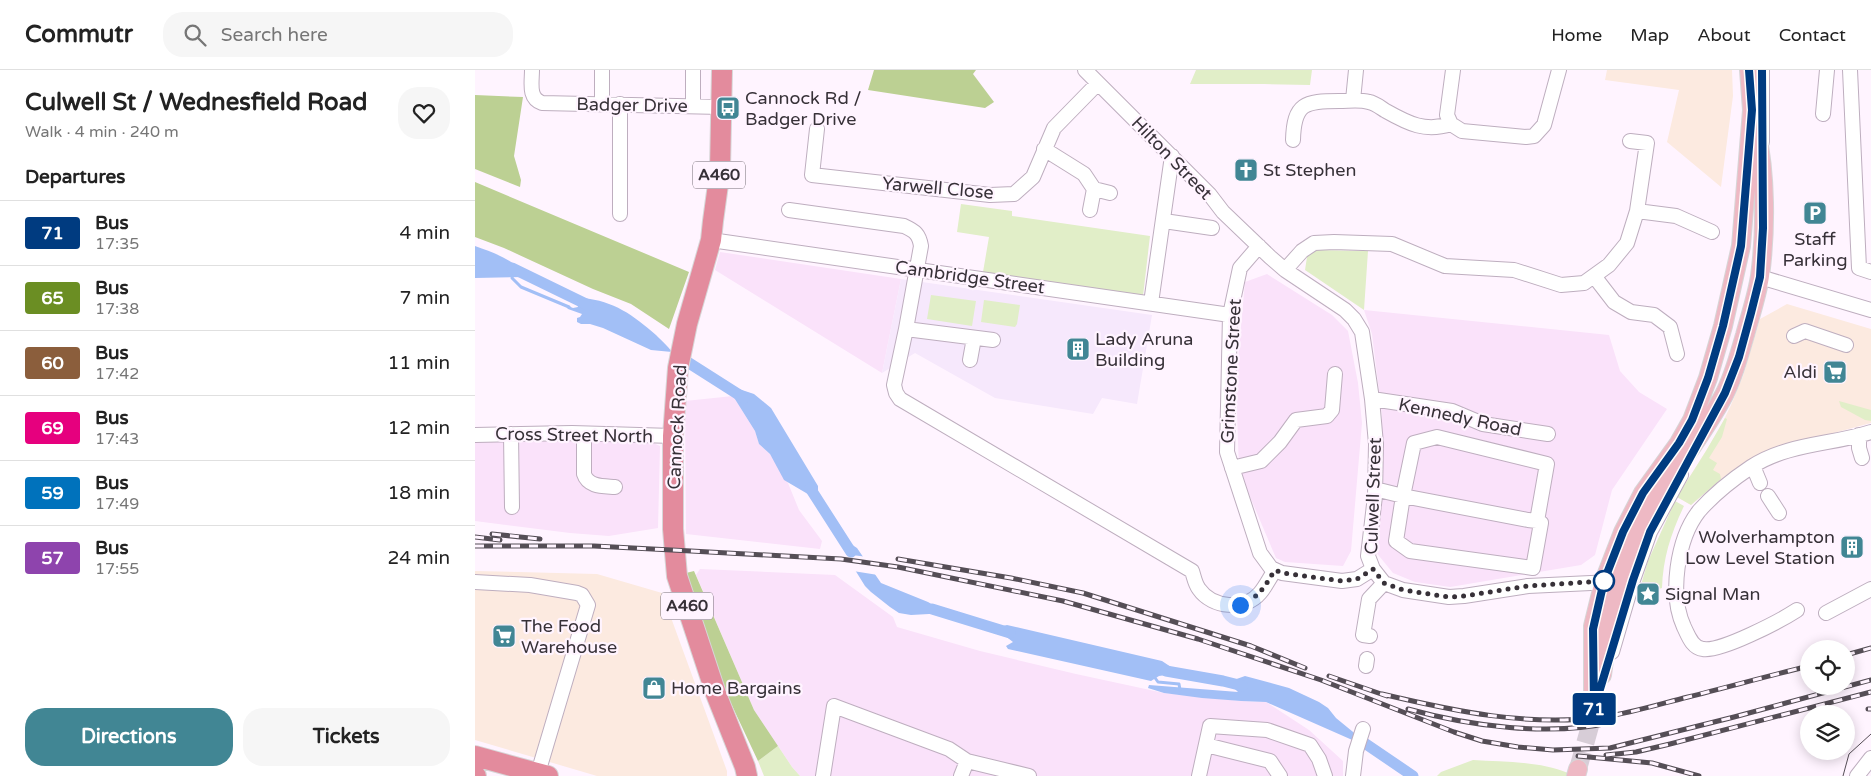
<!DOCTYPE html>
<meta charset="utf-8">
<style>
body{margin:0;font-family:"Varela Round",sans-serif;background:#f6f6f6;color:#222;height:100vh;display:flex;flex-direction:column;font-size:19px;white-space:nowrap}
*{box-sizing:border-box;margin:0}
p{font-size:16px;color:#767676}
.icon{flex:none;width:28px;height:28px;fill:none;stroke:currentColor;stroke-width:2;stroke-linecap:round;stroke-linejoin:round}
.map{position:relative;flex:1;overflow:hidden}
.panel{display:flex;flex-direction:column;background:#fff;width:475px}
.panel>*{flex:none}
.badge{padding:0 10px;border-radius:4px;font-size:18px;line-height:32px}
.fabs{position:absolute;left:1325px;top:570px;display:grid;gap:10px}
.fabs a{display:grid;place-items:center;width:55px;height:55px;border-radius:50%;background:#fff;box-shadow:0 2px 12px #0003;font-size:25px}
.you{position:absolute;width:25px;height:25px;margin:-12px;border:4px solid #fff;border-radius:50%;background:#1a73e8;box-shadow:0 0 0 8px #1a73e833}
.map>.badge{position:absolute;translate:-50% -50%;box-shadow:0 0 0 2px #fff}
h2{padding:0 25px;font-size:19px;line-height:45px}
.round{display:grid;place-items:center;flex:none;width:52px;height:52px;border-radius:20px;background:#f6f6f6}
.overview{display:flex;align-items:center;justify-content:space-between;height:85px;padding:0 25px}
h1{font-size:24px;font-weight:700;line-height:38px}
.cta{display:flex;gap:10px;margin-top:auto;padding:10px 25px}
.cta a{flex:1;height:58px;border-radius:20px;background:#418694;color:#fff;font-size:20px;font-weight:700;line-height:58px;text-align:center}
.cta a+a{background:#f6f6f6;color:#222}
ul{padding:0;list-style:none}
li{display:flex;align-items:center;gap:15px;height:65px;padding:0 25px;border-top:1px solid #e0e0e0}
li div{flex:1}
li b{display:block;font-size:19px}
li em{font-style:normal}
li .badge{min-width:55px;font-weight:700;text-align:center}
header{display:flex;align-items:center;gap:30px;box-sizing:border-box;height:70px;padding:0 25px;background:#fff;border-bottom:1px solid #e0e0e0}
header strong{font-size:24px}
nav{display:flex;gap:28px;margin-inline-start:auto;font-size:18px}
.search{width:350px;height:45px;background:#f6f6f6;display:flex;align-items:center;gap:12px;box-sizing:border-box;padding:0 18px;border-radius:20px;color:#767676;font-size:19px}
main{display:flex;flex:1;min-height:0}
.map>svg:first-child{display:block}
.commercial{fill:#fceae0}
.built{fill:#fae2fa}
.education{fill:#f6e8fc}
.green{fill:#e1eec8}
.forest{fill:#bcd093}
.water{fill:#a2bff6}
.pier{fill:#fff4ff}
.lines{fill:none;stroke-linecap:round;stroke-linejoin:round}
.stream{stroke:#a2bff6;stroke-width:3}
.canal{stroke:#a2bff6;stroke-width:11}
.major-tunnel{stroke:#d7cdd7;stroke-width:18;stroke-dasharray:18 9;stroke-linecap:butt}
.minor-casing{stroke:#beaebf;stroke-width:16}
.major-casing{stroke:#d7d6d7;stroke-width:20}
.highway-casing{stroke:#d7d6d7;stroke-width:22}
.minor{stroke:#fff;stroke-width:14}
.major{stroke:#eeb9c4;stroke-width:18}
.highway{stroke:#e38b9d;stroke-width:20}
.tram{stroke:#554e56;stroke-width:1}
.rail-casing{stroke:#554e56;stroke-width:5}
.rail{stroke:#fff4ff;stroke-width:3;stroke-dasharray:9;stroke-linecap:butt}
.line-casing{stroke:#fff;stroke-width:11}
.line{stroke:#003b80;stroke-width:8}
.walk{stroke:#373138;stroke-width:5;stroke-dasharray:0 9}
.stop-dot{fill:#fff;stroke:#003b80;stroke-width:2.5}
.labels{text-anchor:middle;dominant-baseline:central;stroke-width:4.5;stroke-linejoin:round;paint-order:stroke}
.shield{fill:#fff4ff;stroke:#736c74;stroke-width:1}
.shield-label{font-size:16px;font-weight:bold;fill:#373138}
.poi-label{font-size:18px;fill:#373138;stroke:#fff4ff;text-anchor:start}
.street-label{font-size:18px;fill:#373138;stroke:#fff4ff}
</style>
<header>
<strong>Commutr</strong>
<div class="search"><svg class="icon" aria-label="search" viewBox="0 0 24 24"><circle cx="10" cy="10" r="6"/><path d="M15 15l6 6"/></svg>Search here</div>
<nav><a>Home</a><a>Map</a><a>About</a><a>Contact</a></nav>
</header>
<main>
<section class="panel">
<div class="overview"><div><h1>Culwell St / Wednesfield Road</h1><p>Walk · 4 min · 240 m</p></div><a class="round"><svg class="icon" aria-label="heart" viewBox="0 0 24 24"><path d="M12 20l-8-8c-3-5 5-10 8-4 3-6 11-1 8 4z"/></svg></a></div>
<h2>Departures</h2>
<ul>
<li><span class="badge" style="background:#003b80;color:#fff">71</span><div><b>Bus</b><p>17:35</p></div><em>4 min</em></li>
<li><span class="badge" style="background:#6b8e23;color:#fff">65</span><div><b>Bus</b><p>17:38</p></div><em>7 min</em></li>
<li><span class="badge" style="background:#8b5e3c;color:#fff">60</span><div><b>Bus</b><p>17:42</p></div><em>11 min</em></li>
<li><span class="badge" style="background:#e6007e;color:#fff">69</span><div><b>Bus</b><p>17:43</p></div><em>12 min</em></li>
<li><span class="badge" style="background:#0072bc;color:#fff">59</span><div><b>Bus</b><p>17:49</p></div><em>18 min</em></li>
<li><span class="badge" style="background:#8e44ad;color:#fff">57</span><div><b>Bus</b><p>17:55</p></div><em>24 min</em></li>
</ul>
<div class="cta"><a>Directions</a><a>Tickets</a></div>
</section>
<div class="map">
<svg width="1396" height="706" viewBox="0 0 1396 706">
<rect width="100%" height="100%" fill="#fff4ff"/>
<path class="commercial" d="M1132,0H1257L1258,26L1246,117L1192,72L1204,20L1130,10Z
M1312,234L1396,259V353L1318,374L1287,385L1250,406L1216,435L1202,427L1244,360L1256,335L1268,306L1285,249Z
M0,501L122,504L187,523L252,701V706H122L0,670Z"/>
<path class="built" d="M245,182L426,209L407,303L240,200Z
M792,204L857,245L873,261L883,313L887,353L876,481L868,496L810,492L801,488L764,401L761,311L770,212Z
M889,240L1134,265L1145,301L1164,322L1192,339L1137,420L1120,485L1106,495L975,517L940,512L918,503L900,481L908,409L907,345L897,264Z
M258,326L280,361L284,374L295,384L313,413L324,440L347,471L345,479L211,464L210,331Z
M117,370L178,373L185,376L183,458L134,466L95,463L0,451V371H102Z
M225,499L360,505L418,547L422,557L505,581L601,604L689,623L766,631L791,632L834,660L868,691V706H325L317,697L279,640L221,505Z"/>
<path class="education" d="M426,209L677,245L662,334L627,328L618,344L520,328L440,283L407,303Z"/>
<path class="green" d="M721,0H837L835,15L789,14H715Z
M486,134L537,141V146L675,166L668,226L508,202L514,167L482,162Z
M841,180L893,181L889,240L830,200L832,187Z
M456,225L501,231L497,256L452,249Z
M509,230L545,235L542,254L540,257L506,252Z
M1364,331L1396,340V351L1390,350L1366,337Z
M1250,348L1252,349L1247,367L1234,388L1242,393L1238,400L1245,404L1246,409L1216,435L1202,427L1231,381Z
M1200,431L1209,436C1196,463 1188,488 1187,518L1163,525L1173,491Z
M303,676L317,697L325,706H289L283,691Z
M998,690C1029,692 1064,691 1093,703L1091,706H962L966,702Z"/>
<path class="forest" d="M399,0H501L498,4L519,32L510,38L393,20Z
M0,25L48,27L39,86L46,110L45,117L0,99Z
M0,112L214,202L194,259L156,234L118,219L29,178L0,167Z
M219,501L279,640L303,676L283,691L252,625L211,503Z"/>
<path class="water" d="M0,176C20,183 36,189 51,204V207L0,208Z
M108,228C139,231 158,245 181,265C187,271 192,275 197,282L176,280L128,258L115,254H106L102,252V248L105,247L107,244L93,239L89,234L98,238L103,237L101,229Z
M264,319L279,324L296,338L343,416V430L309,410L295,384L284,374L280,361L258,326L257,320Z
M368,469L382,478L406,513L453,532L472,543L436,545L424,543L415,537L396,522L390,516L372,487Z
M532,555L687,591L705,603L684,606L676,611L533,579L531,576L538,572L520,558Z
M770,606L814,618L844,632L853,638L861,648L900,680L791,632L766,631L727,628L689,623L673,618L674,615L763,622L753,612Z"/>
<path class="pier" d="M369,484L393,487L403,505L378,501Z"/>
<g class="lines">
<path class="stream" d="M38,204L37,208L46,217L94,237
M678,605L683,612L704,614L705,620"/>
<path class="canal" d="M37,198L113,235
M203,286L269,328
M335,418L376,482
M457,539L535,563
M691,601L748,611L768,616
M888,672L938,706"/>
<path class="major-tunnel" d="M1103,699L1124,624"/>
<g class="minor-casing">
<path id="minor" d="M57,0C57,13 53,28 67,33L246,37
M610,0L735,125L748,142L795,187L810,200L870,240L879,249L887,262L897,329L901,374L900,426L893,486L898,499L909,513L928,520L974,527L989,526L1053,516L1137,512
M978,0L972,45L976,54L987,61L1051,67L1059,66L1069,55L1084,0
M1375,0L1384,198L1396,202
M878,30L881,0
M127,34V0
M145,34V144
M218,36V0
M1348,44L1352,0
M342,59L337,105L515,125L539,124L558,107L579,58L623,13
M818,70C819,33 830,31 864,31C874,31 884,29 894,32C900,33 906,38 911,41C934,54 950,62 976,54
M1287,72V0
M569,79L609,104L619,119L635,123
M314,140L429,156C440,161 444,164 446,176L431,259L518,270
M615,140L619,119
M1162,141L1201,146L1237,162
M689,151L737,158
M236,170L755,245
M784,176L765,198L755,245L752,382L785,483L796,498L807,503L867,511L882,509L898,499
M810,200L827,181L839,173L859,172L917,174L970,196L1039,200L1086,215L1109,213L1134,195L1152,173L1162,141L1172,73L1155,71
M1119,206L1139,232L1156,242L1179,245L1195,257L1202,284
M1285,207L1396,240
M676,233L697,86
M431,259L419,315L421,323L425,329L717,501C719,507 720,514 724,519C737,538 770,541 785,523C791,516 795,507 800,500
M1319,266L1330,261L1371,275
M495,290L499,268
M897,329L977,341L1008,354L1073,364
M36,364L37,437
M109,364V404C113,417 128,416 140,417
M0,365L97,363L198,366
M1384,365V378L1387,388
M1278,396L1285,413
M757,398L786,391L805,372L821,350L852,346L857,340L860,304
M900,419L928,426L1053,450L1062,451L1072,394L962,367L939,373L928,426L921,471L935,481L1058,498L1066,453L1062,451
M1293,426L1304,443
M0,512L55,515L102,523L107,525L113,535L63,703
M1322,540C1305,551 1246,582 1228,579C1217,578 1213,565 1209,557C1194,525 1202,469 1224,441C1239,424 1258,409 1276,397C1313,373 1356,375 1396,362
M1351,543L1396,519
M895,566L888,565L894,529L909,513
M1137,582L1158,510L1175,462L1206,405
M891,596L892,589
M731,675L795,691L805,706
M348,706L359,636L474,679L492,691L554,706
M486,706L492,691
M724,706L735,656L792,660L835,675L844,689L850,706
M878,706L881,681L888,659
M1382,706L1396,688"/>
</g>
<g class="major-casing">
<path id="major" d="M1127,605C1133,554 1144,503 1166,456C1189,410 1225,371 1249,325C1259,306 1264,285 1270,265C1275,246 1282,226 1285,206C1291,160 1291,105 1281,60
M1118,624V556L1129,511L1148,462L1168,423L1204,373L1217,350L1233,308L1248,256L1266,176L1277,40L1274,0
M1101,706L1103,699"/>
</g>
<g class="highway-casing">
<path id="highway" d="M247,0L245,100L238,151L236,170L212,254L203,298L198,366V459L202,506L241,624L270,697L272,706
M0,686L73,706
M0,706H1"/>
</g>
<use href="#minor" class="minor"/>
<use href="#major" class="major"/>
<use href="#highway" class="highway"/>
<path class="tram" d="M1368,706L1374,684L1396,664"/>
<g class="rail-casing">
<path id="rail" d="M17,464L65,469
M0,467L25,470
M0,476H119L216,481L366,489L423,497L588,531L723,569L846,610L979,662L1007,671L1043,677L1078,680L1135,678L1259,647L1396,610
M423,489L536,508L608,523L776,576L830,598
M1371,585L1396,578
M854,606L912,626
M907,624C979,641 1053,657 1128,647C1156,643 1185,634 1213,627C1253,617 1293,606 1334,596
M933,639C994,656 1075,667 1138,652
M1393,639H1396
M1131,685L1161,682L1195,674L1396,622
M1103,686L1177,693L1224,706"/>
</g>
<use href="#rail" class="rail"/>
</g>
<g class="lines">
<g class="line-casing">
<path id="line" d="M1274,0L1277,40L1266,176L1248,256L1233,308L1217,350L1204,373L1168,423L1148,462L1129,511L1118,559L1119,639L1158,510L1175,462L1250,323L1264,287L1276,243L1285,207L1288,158L1287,0"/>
</g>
<use href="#line" class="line"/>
<path class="walk" d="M765,535C785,527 789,517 800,500L807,503L867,511L882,509L898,499L909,513L917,516L928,520L974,527L989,526L1053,516L1129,511"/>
</g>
<defs>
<g id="bus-square" transform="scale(1.25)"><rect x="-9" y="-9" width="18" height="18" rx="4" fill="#418694" stroke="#fff4ff"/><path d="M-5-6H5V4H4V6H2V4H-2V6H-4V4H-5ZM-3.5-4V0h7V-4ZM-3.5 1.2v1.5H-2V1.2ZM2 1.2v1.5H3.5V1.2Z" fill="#fff"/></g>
<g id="church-square" transform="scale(1.25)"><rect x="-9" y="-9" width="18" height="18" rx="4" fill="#418694" stroke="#fff4ff"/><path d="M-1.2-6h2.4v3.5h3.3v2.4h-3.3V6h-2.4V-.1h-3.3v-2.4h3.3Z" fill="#fff"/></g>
<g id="parking-square" transform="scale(1.25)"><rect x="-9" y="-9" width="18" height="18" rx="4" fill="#418694" stroke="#fff4ff"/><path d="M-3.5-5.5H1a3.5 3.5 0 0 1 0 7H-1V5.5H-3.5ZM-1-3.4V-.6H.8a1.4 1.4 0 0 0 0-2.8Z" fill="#fff"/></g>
<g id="building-square" transform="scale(1.25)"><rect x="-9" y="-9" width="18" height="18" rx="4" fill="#418694" stroke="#fff4ff"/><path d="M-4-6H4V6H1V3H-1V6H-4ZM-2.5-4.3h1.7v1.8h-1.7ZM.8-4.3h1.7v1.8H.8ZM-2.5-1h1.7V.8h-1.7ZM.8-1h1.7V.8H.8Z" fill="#fff"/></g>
<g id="supermarket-square" transform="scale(1.25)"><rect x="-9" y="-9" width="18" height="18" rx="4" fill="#418694" stroke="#fff4ff"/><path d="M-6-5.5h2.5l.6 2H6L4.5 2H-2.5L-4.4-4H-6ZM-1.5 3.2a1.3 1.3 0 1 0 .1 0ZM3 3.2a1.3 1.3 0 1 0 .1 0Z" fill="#fff"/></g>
<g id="sight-square" transform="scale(1.25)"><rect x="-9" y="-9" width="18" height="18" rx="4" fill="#418694" stroke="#fff4ff"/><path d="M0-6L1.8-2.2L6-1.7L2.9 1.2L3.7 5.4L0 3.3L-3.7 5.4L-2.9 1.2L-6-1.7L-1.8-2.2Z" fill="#fff"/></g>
<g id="shop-square" transform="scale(1.25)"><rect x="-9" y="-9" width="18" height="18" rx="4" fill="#418694" stroke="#fff4ff"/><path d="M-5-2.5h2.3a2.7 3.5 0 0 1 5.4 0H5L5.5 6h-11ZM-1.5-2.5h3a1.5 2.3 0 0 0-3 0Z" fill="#fff"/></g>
</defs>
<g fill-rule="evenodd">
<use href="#bus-square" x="253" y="38"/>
<use href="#church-square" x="771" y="100"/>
<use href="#parking-square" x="1340" y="143"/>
<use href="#building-square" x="603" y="279"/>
<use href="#supermarket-square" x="1360" y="302"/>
<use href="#building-square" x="1377" y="477"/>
<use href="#sight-square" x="1173" y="524"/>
<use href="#supermarket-square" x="29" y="566"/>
<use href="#shop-square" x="179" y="618"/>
</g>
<circle class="stop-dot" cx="1129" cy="511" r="10"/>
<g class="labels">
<g class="shield">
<rect x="218" y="91.5" width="52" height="27" rx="4"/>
<rect x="186" y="522.5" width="52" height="27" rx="4"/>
</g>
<g class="shield-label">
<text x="244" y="105">A460</text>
<text x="212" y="536">A460</text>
</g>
<g class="poi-label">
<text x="270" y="28">Cannock Rd /<tspan x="270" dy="21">Badger Drive</tspan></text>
<text x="788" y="100">St Stephen</text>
<text x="1340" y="169" text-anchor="middle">Staff<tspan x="1340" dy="21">Parking</tspan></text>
<text x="620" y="269">Lady Aruna<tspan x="620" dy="21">Building</tspan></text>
<text x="1342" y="302" text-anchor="end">Aldi</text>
<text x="1360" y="467" text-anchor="end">Wolverhampton<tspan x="1360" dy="21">Low Level Station</tspan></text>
<text x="1190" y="524">Signal Man</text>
<text x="46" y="556">The Food<tspan x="46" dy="21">Warehouse</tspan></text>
<text x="196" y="618">Home Bargains</text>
</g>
<g class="street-label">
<text transform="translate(157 35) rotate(1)">Badger Drive</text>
<text transform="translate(697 88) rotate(46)">Hilton Street</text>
<text transform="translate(463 118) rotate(5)">Yarwell Close</text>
<text transform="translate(495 207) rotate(8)">Cambridge Street</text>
<text transform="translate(756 301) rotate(-87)">Grimstone Street</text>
<text transform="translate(985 347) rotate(12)">Kennedy Road</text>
<text transform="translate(202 357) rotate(-87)">Cannock Road</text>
<text transform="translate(99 365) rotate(1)">Cross Street North</text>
<text transform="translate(898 426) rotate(-88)">Culwell Street</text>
</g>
</g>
</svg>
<div class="fabs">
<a><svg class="icon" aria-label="locate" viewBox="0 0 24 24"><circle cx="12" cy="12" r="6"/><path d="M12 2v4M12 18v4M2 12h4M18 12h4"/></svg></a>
<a><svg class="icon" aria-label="layers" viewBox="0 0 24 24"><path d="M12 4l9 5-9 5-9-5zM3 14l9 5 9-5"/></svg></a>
</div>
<div class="you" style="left:765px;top:535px"></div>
<b class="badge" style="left:1119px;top:639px;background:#003b80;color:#fff">71</b>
</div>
</main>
